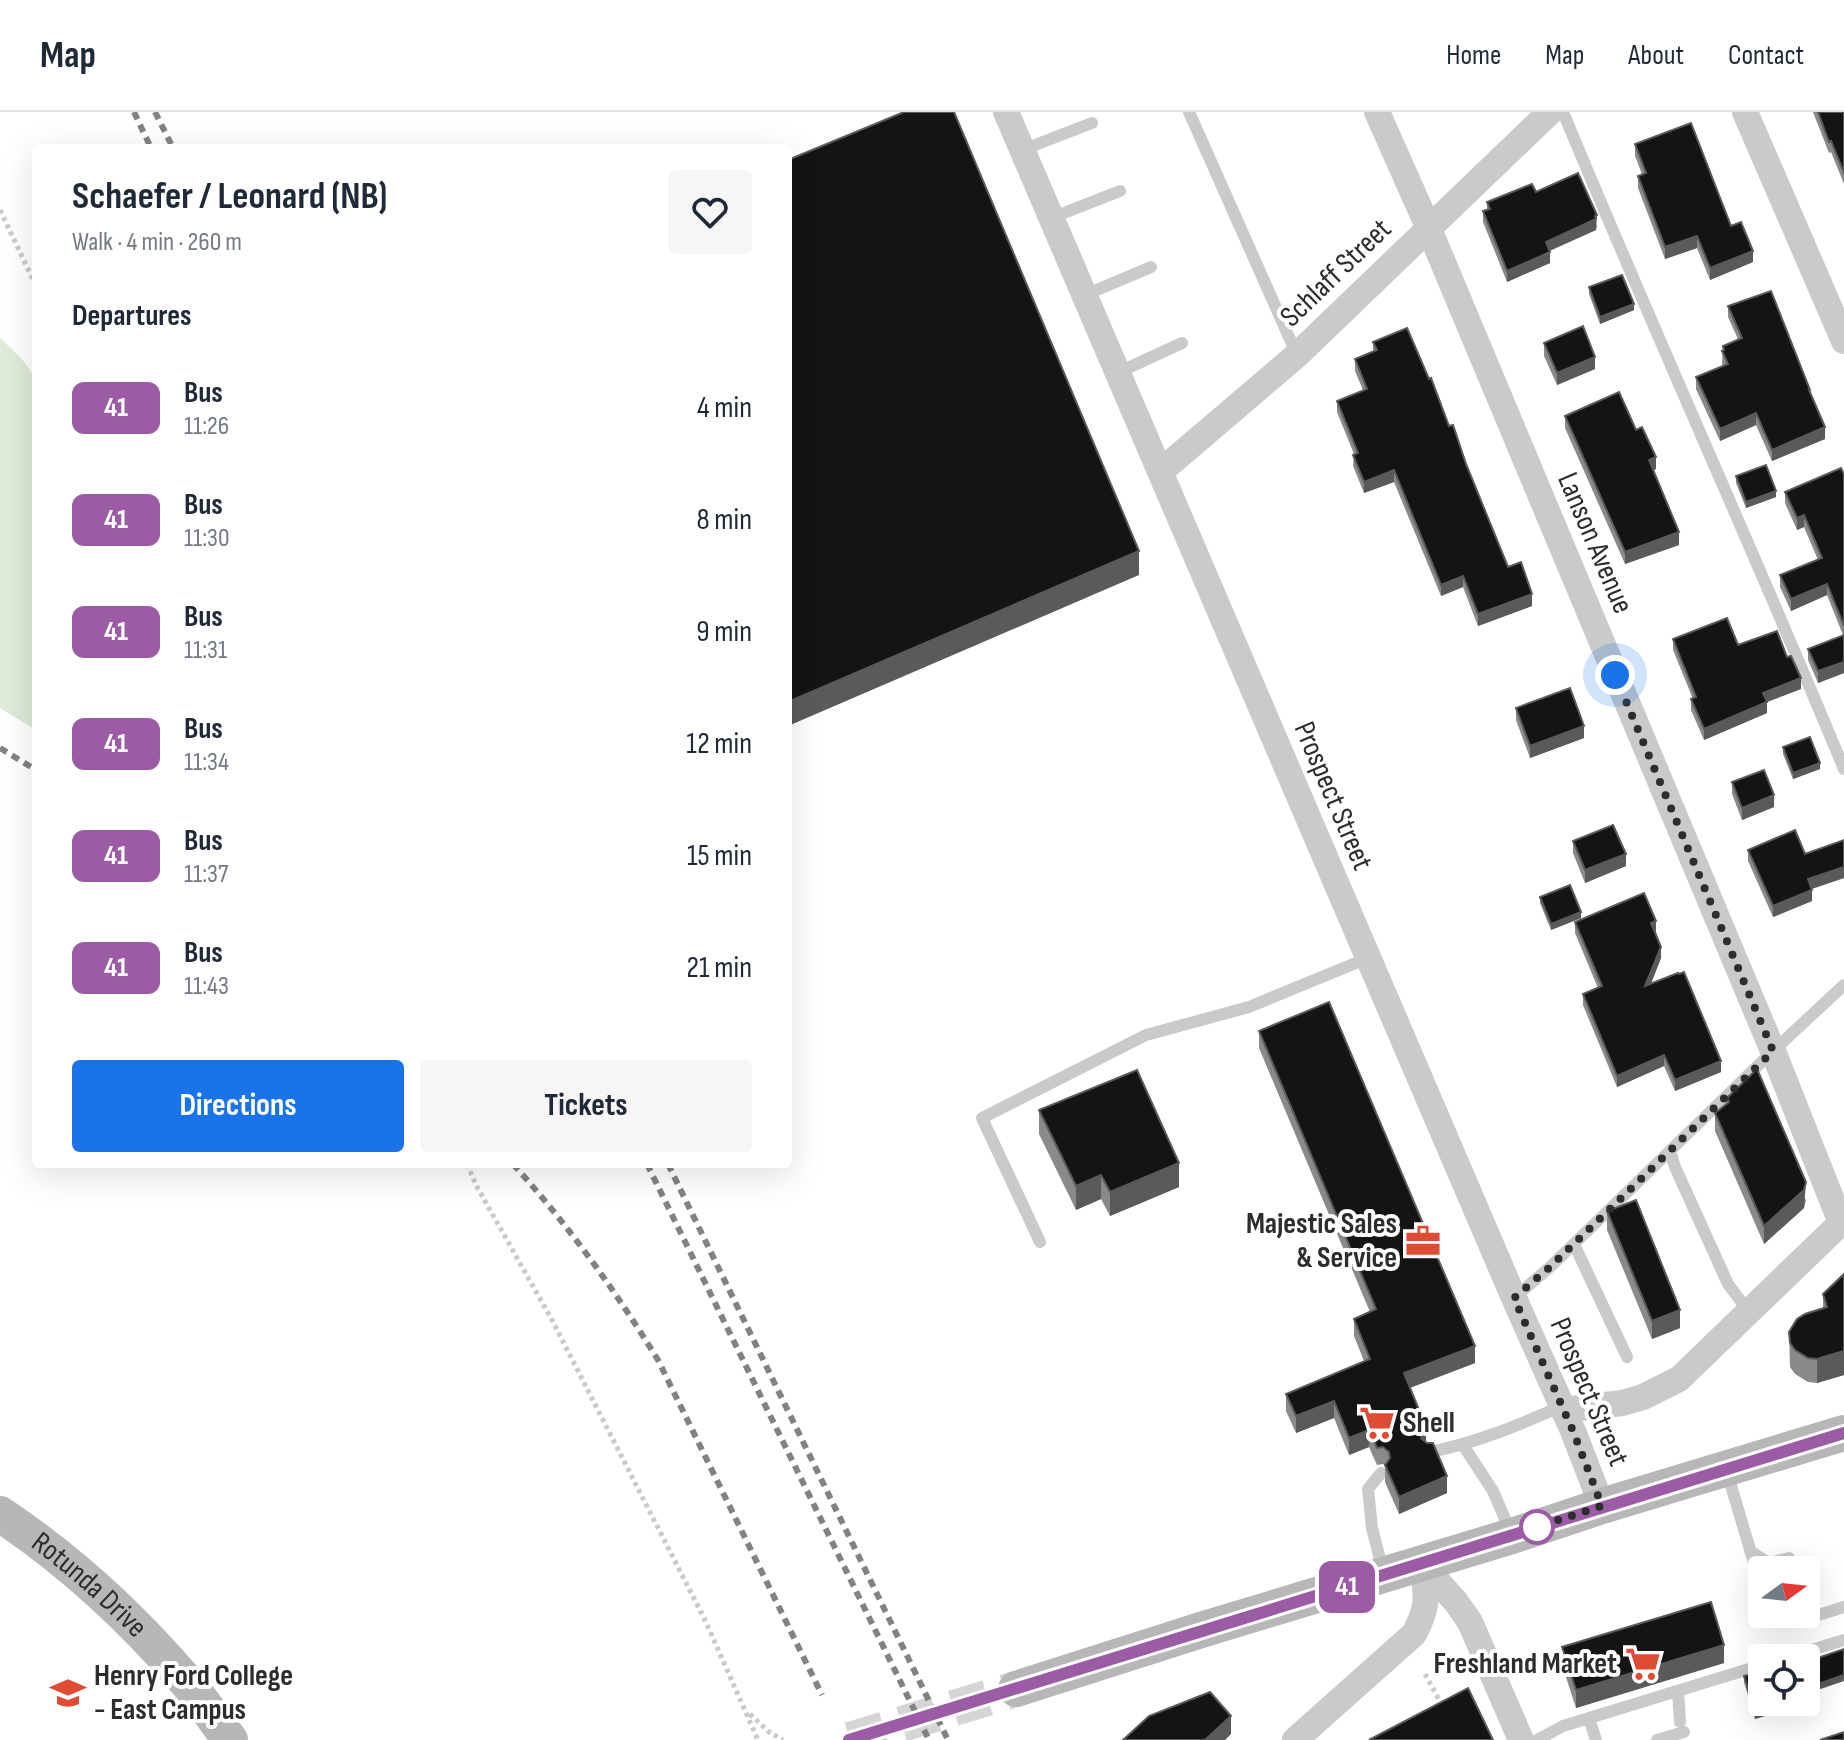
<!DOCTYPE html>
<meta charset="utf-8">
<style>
body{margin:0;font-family:"Sofia Sans Condensed",sans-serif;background:#f6f6f7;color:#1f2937;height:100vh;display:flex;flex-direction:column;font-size:30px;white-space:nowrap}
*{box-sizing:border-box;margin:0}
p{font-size:26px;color:#747a83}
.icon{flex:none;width:44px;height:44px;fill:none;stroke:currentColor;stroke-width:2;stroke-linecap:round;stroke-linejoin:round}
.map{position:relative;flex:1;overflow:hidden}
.side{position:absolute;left:32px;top:32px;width:760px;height:1024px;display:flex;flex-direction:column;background:#fff;border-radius:8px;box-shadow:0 8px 32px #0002}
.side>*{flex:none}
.badge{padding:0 16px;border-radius:12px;font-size:28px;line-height:52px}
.needle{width:52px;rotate:75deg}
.controls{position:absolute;left:1748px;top:1444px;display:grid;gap:16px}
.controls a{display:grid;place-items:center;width:72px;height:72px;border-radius:8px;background:#fff;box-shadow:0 8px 32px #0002;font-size:40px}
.you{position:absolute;width:40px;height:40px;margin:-20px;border:6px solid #fff;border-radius:50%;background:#1a73e8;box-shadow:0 0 0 12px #1a73e833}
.map>.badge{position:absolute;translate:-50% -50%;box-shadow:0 0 0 4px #fff}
h2{padding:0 40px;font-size:30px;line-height:72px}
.round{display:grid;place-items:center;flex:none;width:84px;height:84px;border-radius:8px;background:#f6f6f7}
.summary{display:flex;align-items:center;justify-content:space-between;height:136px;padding:0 40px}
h1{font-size:38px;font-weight:700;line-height:60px}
.primary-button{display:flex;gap:16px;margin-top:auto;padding:16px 40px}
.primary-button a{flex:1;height:92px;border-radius:8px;background:#1a73e8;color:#fff;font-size:32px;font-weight:700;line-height:92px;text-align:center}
.primary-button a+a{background:#f6f6f7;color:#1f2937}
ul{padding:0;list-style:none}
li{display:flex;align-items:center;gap:24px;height:112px;padding:0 40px}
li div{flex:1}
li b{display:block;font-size:30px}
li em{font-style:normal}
li .badge{min-width:88px;font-weight:700;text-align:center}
header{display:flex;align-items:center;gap:48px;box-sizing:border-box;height:112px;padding:0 40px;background:#fff;border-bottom:2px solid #e0e1e3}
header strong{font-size:38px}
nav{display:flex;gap:44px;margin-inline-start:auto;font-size:28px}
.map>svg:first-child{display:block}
.green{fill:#dfeada}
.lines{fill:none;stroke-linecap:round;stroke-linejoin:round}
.secondary-tunnel{stroke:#d5d5d5;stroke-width:36;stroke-dasharray:36 18;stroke-linecap:butt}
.path{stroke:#cacaca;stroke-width:5;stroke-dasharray:4 4;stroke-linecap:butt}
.lane{stroke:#cacaca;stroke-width:12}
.street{stroke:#cacaca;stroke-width:26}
.secondary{stroke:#b7b7b7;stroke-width:36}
.rail{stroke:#828282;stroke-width:6;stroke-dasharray:8 6;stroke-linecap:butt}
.wall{fill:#8a8a8a}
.shaded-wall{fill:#5a5a5a}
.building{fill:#141414;stroke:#5a5a5a;stroke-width:2}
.line-casing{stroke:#fff;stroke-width:18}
.line{stroke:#9b5ba5;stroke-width:12}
.walk{stroke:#2d2d2d;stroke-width:8;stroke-dasharray:0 14.4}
.stop-dot{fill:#fff;stroke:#9b5ba5;stroke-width:4}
.labels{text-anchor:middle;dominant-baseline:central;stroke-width:8;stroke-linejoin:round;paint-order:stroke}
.street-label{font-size:30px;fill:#2d2d2d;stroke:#fff}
.poi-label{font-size:30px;font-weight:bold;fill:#2d2d2d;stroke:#fff;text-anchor:end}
</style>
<header>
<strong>Map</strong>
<nav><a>Home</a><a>Map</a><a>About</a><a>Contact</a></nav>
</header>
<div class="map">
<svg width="1844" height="1628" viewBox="0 0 1844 1628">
<rect width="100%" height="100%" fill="#fff"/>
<path class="green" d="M0,226L22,247L36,267V618L0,596Z"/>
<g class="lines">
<path class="secondary-tunnel" d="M850,1628L1016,1577"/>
<path class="path" d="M0,98L36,174
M467,1052L476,1073L552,1208L705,1508L758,1628
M1425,1562L1443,1595
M750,1602L769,1620L783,1628"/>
<path class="lane" d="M1189,0L1297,243
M1563,0C1654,220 1753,437 1844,657
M1022,38L1092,11
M1051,106L1120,79
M1085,183L1151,155
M1117,261L1182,231
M1670,1039L1675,1055L1728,1172L1749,1200
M1040,1130L982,1006L1146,923L1249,895L1368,846
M1574,1132L1627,1245
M1514,1186L1550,1155L1773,939L1844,873
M1463,1333L1493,1379L1511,1421
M1430,1340C1476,1331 1519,1313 1562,1294
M1727,1360L1762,1478
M1381,1361L1368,1377L1372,1416L1383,1459
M1750,1439L1769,1451L1789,1446
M1782,1502L1806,1507L1844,1495
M1785,1546L1844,1528
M1678,1579L1680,1610
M1589,1606L1596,1628
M1537,1628L1563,1614L1762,1553
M1657,1628L1684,1620"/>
<path class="street" d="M1006,0L1514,1186L1573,1319L1602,1394
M1377,0L1429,117L1773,939L1841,1111
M1745,0L1844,229
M1160,360L1297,243L1550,0
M1563,1298L1622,1291L1643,1285L1679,1267L1844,1108
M1422,1452L1456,1490L1470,1510L1521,1628
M1295,1628L1414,1522C1430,1492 1426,1484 1422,1452"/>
<g class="secondary">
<path id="s1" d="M0,1402C69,1448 131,1505 185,1568C201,1587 215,1608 230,1628"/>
<path d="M1016,1577L1201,1518L1512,1424L1602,1394L1844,1321"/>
</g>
<path class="rail" d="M134,0L151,36
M155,0L173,36
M0,636L36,658
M513,1052C568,1113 615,1178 658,1248L822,1583
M647,1052L929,1628
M668,1052L948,1628"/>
</g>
<path class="wall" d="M1813,0H1844V72L1831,40L1829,41Z
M1635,32L1731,114L1753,150L1710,168L1697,136L1665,147L1638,76V64L1642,62L1635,44Z
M1536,80L1597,113L1596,118L1550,139V151L1507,170L1483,110V99L1487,98V90Z
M1589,175L1634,198L1600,212L1589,182Z
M1728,194L1810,282L1825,327L1772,349L1756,313L1720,329L1696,277V265L1723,254L1722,251L1723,234L1738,227L1728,205Z
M1373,230L1449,314L1466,352L1508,455L1532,494L1478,514L1463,475L1441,484L1394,370L1364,381L1353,354L1354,342L1337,300V289L1363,278L1355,259V247L1373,240Z
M1544,231L1595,257L1557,273L1544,244Z
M1565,304L1636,318L1656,357L1653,359L1679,433L1625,452L1565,316Z
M1844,362V561L1818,571L1808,548V537L1843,523L1827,483L1791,499L1780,475V463L1818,448L1804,415L1797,418L1785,391V380Z
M1736,364L1776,385L1746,396L1736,371Z
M1673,527L1738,533L1801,577L1767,590V601L1704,628L1691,598V587H1693L1673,538Z
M1516,596L1584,626L1530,646L1516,608Z
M1783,635L1820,657L1793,667L1783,642Z
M1732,670L1774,695L1742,708L1732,682Z
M1573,729L1626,754L1585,771L1573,741Z
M1748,738L1805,742L1844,766L1812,777V789L1773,805L1748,749Z
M1540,785L1581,806L1551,818L1540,791Z
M1575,810L1656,820L1661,846L1651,872L1721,960L1675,979L1664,954L1617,975L1583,893V882L1598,876L1575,821Z
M1259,919L1475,1251L1410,1276L1426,1331L1447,1381L1399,1402L1385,1370V1354L1383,1352L1377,1353L1369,1335L1349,1343L1334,1306L1296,1321L1286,1299V1282L1364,1249L1354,1224V1207L1370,1200L1259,936Z
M1727,986L1806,1088L1804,1096L1764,1132L1715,1019V1001L1727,992Z
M1039,998L1179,1075L1110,1104L1101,1087L1076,1098L1039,1022Z
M1607,1099L1680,1216L1652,1227L1607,1118Z
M1844,1162V1263L1817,1271L1808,1270L1795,1262L1790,1255L1789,1220L1823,1196V1182Z
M1562,1535L1724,1551L1576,1596L1562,1553Z
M1744,1564L1762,1590H1784L1781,1591L1782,1599L1755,1607L1744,1570Z"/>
<path class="shaded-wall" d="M1597,103L1596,118L1546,140V130Z
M1697,124V136L1665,147V135Z
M1753,139V150L1710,168V156Z
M1550,140V151L1507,170V159Z
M1634,192V198L1600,212V205Z
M1595,245V257L1557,273V261Z
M1756,301V313L1720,329V317Z
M1825,315V327L1772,349V338Z
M1656,345V357L1649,360V348Z
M1394,358V370L1364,381V370Z
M1776,379V385L1746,396V390Z
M1804,403V415L1797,418V406Z
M1679,420V433L1625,452V440Z
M1139,439V463L788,614V590Z
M1463,464V475L1441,484V473Z
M1827,472V483L1791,499V487Z
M1532,482V494L1478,514V502Z
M1844,550V561L1818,571V559Z
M1801,566V577L1767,590V601L1704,628V617L1763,581Z
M1584,614V626L1530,646V634Z
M1820,651V657L1793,667V661Z
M1774,683V695L1742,708V696Z
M1626,742V754L1585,771V758Z
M1844,755V766L1808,778V767Z
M1812,778V789L1773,805V794Z
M1581,800V806L1551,818V812Z
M1656,809V820L1651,822V811Z
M1661,835V846L1645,886V874Z
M1664,943V954L1617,975V964Z
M1721,949V960L1675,979V968Z
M1179,1051V1075L1110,1104V1080Z
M1101,1063V1087L1076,1098V1074Z
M1806,1070L1804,1096L1764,1132V1114Z
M1680,1198V1216L1652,1227V1209Z
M1475,1234V1251L1404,1278V1261Z
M1844,1239V1263L1817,1271V1247Z
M1334,1289V1306L1296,1321V1304Z
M1426,1315V1332L1422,1337V1320Z
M1369,1318V1335L1349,1343V1326Z
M1447,1364V1381L1399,1402V1385Z
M1724,1533V1551L1576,1596V1578Z
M1844,1563V1569L1806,1582V1576Z
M1782,1593V1599L1755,1607V1601Z
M1231,1604V1622L1225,1628H1205Z"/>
<path class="building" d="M904,0H954L1139,439L788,590V48Z
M1818,0H1844V61L1831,29L1829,30Z
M1691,11L1731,114L1741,110L1753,139L1710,156L1697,124L1665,135L1638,64L1646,61L1635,32Z
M1578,61L1597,103L1595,104L1596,107L1546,130L1550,140L1507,159L1483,99L1490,97L1487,90L1532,72L1536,80Z
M1622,163L1634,192L1600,205L1589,175Z
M1771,179L1810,278H1809L1825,315L1772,338L1756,301L1720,317L1696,265L1728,252L1722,239L1724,238L1723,234L1742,226L1728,194Z
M1583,214L1595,245L1557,261L1544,231Z
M1407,216L1429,267L1431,266L1449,314L1453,313L1466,352L1508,455L1521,450L1532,482L1478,502L1463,464L1441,473L1394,358L1364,370L1353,343L1358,341L1337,289L1367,277L1355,247L1377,238L1373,230Z
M1619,280L1636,318L1642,315L1656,345L1649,348L1679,420L1625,440L1565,304Z
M1766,353L1776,379L1746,390L1736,364Z
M1841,356L1844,362V514L1827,472L1791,487L1780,463L1822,446L1804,403L1797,406L1785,380Z
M1727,506L1738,533L1777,519L1787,545L1791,544L1801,566L1763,581L1767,590L1704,617L1691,587L1696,585L1673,527Z
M1844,523V550L1818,559L1808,537Z
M1570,576L1584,614L1530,634L1516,596Z
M1810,625L1820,651L1793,661L1783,635Z
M1764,658L1774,683L1742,696L1732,670Z
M1613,713L1626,742L1585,758L1573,729Z
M1795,718L1805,742L1844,728V755L1808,767L1812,778L1773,794L1748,738Z
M1570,773L1581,800L1551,812L1540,785Z
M1644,781L1656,809L1651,811L1661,835L1645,874L1678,861L1679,862L1684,860L1721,949L1675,968L1664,943L1617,964L1583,882L1602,874L1575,810Z
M1329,890L1475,1234L1404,1261L1426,1315L1422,1320L1421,1326L1427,1331H1433L1447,1364L1399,1385L1385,1353L1390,1346L1389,1340L1383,1335L1377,1336L1369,1318L1349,1326L1334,1289L1296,1304L1286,1282L1370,1247L1354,1207L1376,1197L1259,919Z
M1757,957L1806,1070L1804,1078L1764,1114L1715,1001L1729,990L1727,986Z
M1137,958L1179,1051L1110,1080L1101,1063L1076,1074L1039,998Z
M1636,1088L1680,1198L1652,1209L1607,1099Z
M1844,1162V1239L1817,1247L1808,1246L1795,1238L1790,1231L1789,1220L1797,1207L1805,1202L1827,1195L1823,1182Z
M1711,1490L1724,1533L1576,1578L1562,1535Z
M1844,1537V1563L1806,1576V1550Z
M1762,1559V1590H1781L1782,1593L1755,1601L1744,1564Z
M1468,1576L1493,1628H1369Z
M1210,1580L1231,1604L1205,1628H1123L1149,1604Z
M1844,1620V1628H1820Z"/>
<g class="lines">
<g class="line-casing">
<path id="line" d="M849,1628C1181,1527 1512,1421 1844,1321"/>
</g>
<use href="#line" class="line"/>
<path class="walk" d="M1537,1415L1527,1418L1602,1394L1573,1319L1514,1186L1550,1155L1773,939L1615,563"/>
</g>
<defs>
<g id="office-bare" transform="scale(2.76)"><path d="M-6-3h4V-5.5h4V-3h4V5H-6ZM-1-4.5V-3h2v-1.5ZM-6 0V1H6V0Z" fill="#de4c34" stroke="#fff" stroke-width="2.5" paint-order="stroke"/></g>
<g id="supermarket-bare" transform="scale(2.76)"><path d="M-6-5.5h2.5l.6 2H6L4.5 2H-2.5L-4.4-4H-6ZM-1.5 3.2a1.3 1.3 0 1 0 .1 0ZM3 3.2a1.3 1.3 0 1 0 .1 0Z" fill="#de4c34" stroke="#fff" stroke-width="2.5" paint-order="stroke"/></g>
<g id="university-bare" transform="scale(2.76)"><path d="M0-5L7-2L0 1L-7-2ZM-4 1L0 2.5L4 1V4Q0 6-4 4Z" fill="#de4c34" stroke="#fff" stroke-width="2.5" paint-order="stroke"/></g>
</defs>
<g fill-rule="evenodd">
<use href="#office-bare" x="1423" y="1129"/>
<use href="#supermarket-bare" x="1377" y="1311"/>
<use href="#supermarket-bare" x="1643" y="1552"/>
<use href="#university-bare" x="68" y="1581"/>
</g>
<circle class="stop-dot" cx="1537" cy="1415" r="16"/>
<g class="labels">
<g class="street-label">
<text transform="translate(1336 161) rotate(-44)">Schlaff Street</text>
<text transform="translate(1595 431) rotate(67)">Lanson Avenue</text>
<text transform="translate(1333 684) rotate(67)">Prospect Street</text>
<text transform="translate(1589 1280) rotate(67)">Prospect Street</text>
<text stroke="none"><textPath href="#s1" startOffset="114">Rotunda Drive</textPath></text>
</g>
<g class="poi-label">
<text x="1397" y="1112">Majestic Sales<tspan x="1397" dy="34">&amp; Service</tspan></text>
<text x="1403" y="1311" text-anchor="start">Shell</text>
<text x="1617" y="1552">Freshland Market</text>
<text x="94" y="1564" text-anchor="start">Henry Ford College<tspan x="94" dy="34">- East Campus</tspan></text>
</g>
</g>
</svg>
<div class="controls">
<a><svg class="needle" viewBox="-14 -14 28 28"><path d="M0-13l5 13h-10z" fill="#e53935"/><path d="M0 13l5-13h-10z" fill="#747a83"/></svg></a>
<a><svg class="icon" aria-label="locate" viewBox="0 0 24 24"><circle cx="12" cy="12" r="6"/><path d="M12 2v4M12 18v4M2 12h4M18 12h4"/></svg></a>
</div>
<div class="you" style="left:1615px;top:563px"></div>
<b class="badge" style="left:1347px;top:1475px;background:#9b5ba5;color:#fff">41</b>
<section class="side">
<div class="summary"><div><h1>Schaefer / Leonard (NB)</h1><p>Walk · 4 min · 260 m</p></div><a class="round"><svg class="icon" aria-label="heart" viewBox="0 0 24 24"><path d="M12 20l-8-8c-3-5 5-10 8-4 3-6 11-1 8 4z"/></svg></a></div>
<h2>Departures</h2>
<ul>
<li><span class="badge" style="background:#9b5ba5;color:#fff">41</span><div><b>Bus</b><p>11:26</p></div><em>4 min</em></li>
<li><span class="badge" style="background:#9b5ba5;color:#fff">41</span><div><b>Bus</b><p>11:30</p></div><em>8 min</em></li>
<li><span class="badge" style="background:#9b5ba5;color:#fff">41</span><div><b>Bus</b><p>11:31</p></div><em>9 min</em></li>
<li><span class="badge" style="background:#9b5ba5;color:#fff">41</span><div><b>Bus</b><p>11:34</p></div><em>12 min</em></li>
<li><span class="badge" style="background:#9b5ba5;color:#fff">41</span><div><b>Bus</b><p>11:37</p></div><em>15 min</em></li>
<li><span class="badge" style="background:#9b5ba5;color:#fff">41</span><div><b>Bus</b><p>11:43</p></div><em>21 min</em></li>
</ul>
<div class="primary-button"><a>Directions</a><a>Tickets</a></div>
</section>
</div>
